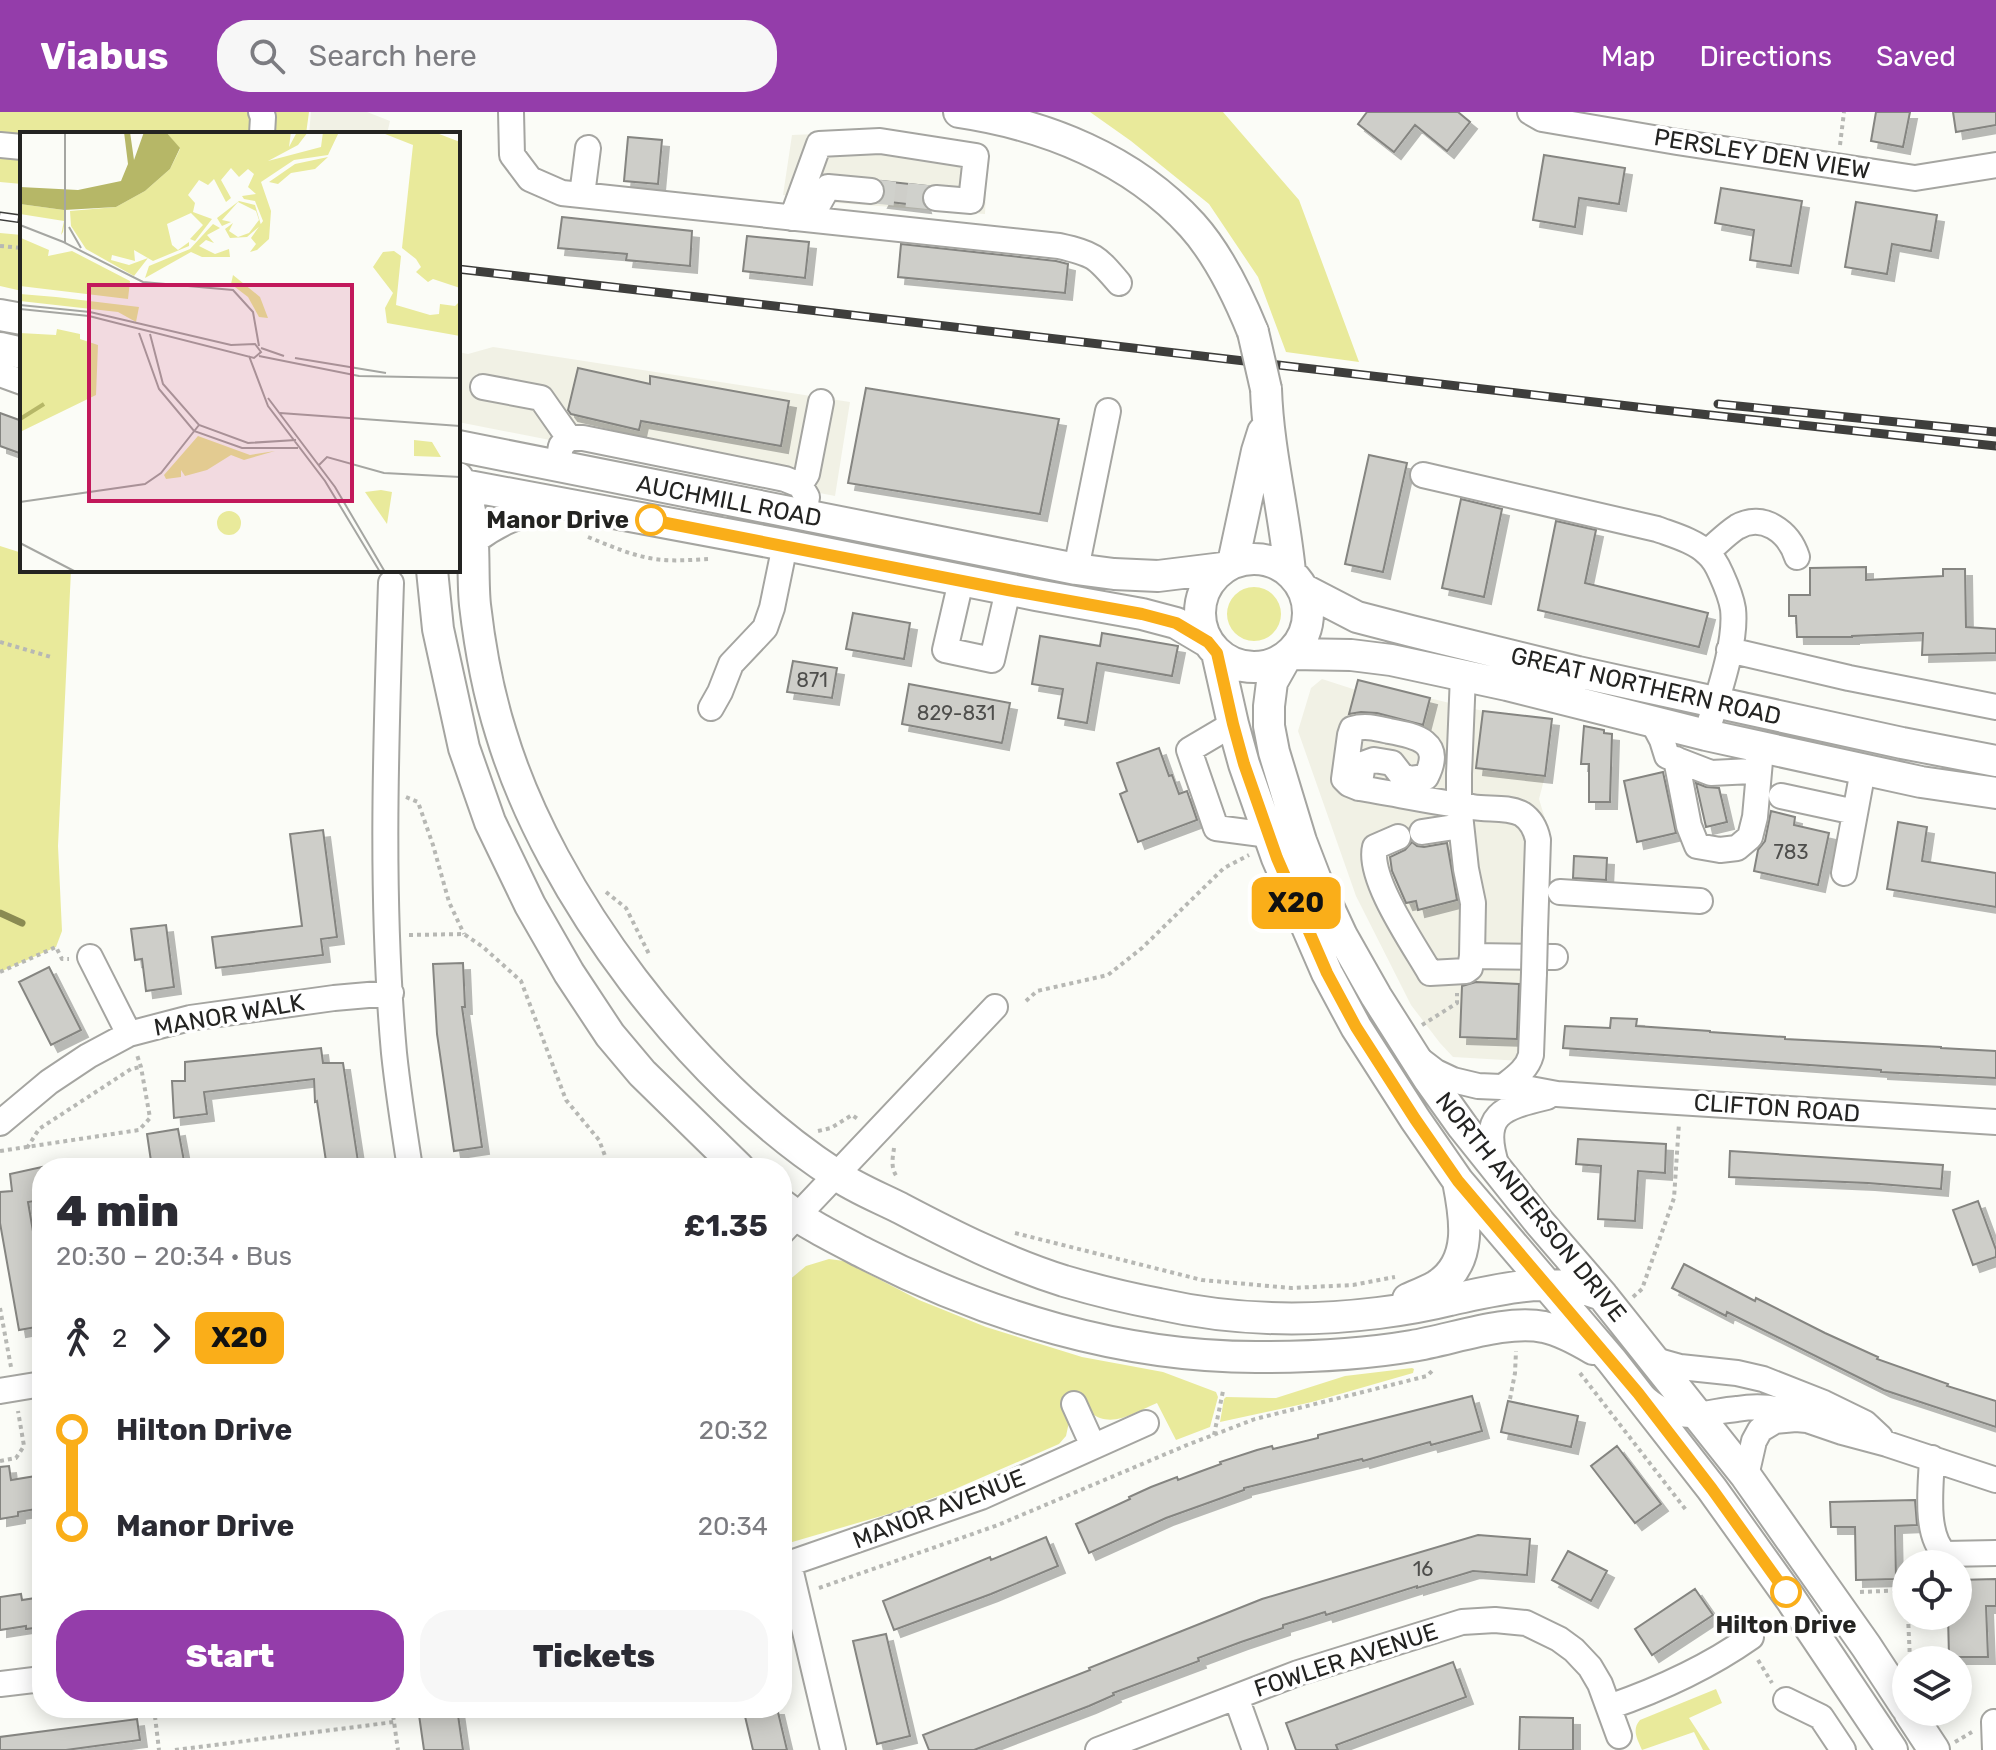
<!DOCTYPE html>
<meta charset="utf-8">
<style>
body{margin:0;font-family:Rubik,sans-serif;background:#f7f7f7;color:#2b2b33;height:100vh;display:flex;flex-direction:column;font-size:30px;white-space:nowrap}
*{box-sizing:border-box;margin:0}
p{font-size:26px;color:#7c7c81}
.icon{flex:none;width:44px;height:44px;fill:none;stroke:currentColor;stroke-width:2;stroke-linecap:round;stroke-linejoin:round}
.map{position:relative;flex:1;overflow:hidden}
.side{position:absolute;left:32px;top:1046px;width:760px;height:560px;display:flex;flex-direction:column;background:#fff;border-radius:32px;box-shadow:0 4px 20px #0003}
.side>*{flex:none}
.badge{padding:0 16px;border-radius:12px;font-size:28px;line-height:52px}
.controls{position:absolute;left:1892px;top:1438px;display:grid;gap:16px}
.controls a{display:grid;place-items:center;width:80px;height:80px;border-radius:50%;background:#fff;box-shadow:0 4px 20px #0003;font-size:40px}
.map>.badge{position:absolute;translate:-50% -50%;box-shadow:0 0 0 4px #fff}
.legs{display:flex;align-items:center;gap:12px;height:88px;padding:0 24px;font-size:26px}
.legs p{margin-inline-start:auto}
.head{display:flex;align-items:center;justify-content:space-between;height:136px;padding:0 24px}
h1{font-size:44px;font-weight:800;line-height:60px}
.cta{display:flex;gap:16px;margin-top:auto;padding:16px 24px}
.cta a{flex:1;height:92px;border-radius:32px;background:#943daa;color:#fff;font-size:32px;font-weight:800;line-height:92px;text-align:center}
.cta a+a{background:#f7f7f7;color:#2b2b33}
ul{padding:0 24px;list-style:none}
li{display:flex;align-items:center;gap:28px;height:96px;font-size:30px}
li i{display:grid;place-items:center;width:12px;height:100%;margin:0 10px;background:currentColor}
li i::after{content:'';width:20px;height:20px;margin:-10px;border:6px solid;border-radius:50%;background:#fff}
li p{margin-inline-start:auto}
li:first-child i{background:linear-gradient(#0000 50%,currentColor 0)}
li:last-child i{background:linear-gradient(currentColor 50%,#0000 0)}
header{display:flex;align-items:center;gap:48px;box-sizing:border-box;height:112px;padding:0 40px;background:#943daa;color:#fff}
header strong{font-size:38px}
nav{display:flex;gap:44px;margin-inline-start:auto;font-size:28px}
.search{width:560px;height:72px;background:#f7f7f7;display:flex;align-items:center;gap:20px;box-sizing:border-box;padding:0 28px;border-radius:32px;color:#7c7c81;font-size:30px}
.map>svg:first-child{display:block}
.built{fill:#f1f1e5}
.green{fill:#e9ea9b}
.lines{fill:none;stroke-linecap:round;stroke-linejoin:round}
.stream{stroke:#8a8b52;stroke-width:7}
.building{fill:#cecec9;stroke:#858581;stroke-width:2;filter:url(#shadow)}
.minor-tunnel{stroke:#d0d1cc;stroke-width:24;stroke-dasharray:24 12;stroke-linecap:butt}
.minor-casing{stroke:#a5a5a1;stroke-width:28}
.major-casing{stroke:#a5a5a1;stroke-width:34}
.path{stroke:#b7b8b4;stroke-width:4;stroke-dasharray:4 4;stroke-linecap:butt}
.minor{stroke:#fff;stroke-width:24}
.major{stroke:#fff;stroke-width:30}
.rail-casing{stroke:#3e3e3c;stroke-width:9}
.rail{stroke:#fff;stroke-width:6;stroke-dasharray:18;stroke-linecap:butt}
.minor-bridge-casing{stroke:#a5a5a1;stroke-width:28;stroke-linecap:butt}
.major-bridge-casing{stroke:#a5a5a1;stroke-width:34;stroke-linecap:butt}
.minor-bridge{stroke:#fff;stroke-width:24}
.major-bridge{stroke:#fff;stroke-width:30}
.line-1-casing{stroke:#fff;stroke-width:18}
.line-1{stroke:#faae19;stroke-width:12}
.stop-1-dot{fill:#fff;stroke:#faae19;stroke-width:4}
.labels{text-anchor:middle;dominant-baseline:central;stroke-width:7;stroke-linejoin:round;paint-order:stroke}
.number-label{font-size:20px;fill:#4e4e4c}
.street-label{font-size:24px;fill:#242422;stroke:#fff}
.stop-label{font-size:24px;font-weight:bold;fill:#242422;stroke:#fff;text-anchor:end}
.inset-river{fill:none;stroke:#b6b767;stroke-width:4}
.inset-road{fill:none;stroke:#a5a6a2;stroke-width:2}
.view{fill:#c2185b;fill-opacity:0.15;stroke:#c2185b;stroke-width:4}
.inset-edge{fill:none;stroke:#242422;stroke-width:4}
</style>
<header>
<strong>Viabus</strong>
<div class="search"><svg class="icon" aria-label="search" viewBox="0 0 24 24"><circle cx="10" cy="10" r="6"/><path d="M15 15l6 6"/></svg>Search here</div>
<nav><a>Map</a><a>Directions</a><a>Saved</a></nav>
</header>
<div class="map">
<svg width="1996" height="1638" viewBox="0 0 1996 1638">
<defs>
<filter id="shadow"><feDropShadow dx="7" dy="7" stdDeviation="0" flood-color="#0004"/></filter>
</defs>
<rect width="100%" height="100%" fill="#fbfcf7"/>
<path class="built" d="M311,0H367L390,9L387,22H309Z
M886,19L974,33L987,54L985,102L824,90L783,83L792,23Z
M493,235L850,290L835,384L458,310V240L468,242Z
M1322,567L1356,578L1358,569L1483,599L1552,607L1545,664L1539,687L1546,710L1538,950L1453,945L1440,931L1411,893L1356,784L1298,619L1311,576Z"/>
<path class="green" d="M0,0H309L306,22H22V72L0,70Z
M1090,0H1223L1299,88L1359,250L1286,240L1258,165L1209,92L1131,29Z
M0,121L22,123V179L0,174Z
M0,434L22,441V458H71L58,734L62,819L56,835L0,860Z
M1227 502a27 27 0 1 1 54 0a27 27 0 1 1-54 0Z
M829,1147L844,1149L919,1188L986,1215L1082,1245L1163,1260L1216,1280L1218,1285L1210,1315L1176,1328L1157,1291C1135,1300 1111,1318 1090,1300L1069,1310L1066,1324L1059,1332L946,1381L895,1400L782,1433V1174L806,1154Z
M1412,1256L1414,1257L1413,1261L1312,1290L1220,1310L1224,1287L1226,1285L1276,1286L1345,1264Z
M1716,1577L1722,1591L1689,1606L1710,1638H1703L1694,1620L1642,1638C1638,1628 1631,1618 1640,1608Z"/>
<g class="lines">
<path class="stream" d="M0,801L22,811"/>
</g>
<path class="building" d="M1367,0H1458L1470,10L1447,39L1415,13L1394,40L1358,12Z
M1876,0H1910L1903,35L1871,29Z
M1953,0H1996V13L1956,20Z
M628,25L662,28L658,72L624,69Z
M1544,43L1625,56L1619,92L1579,86L1575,115L1533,108Z
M882,69L928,74L921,84L924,94L881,89L886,80Z
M1721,76L1802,89L1791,154L1750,148L1754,118L1715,111Z
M1856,90L1937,103L1931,139L1892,132L1887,162L1845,155Z
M562,105L692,119L690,154L626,148L627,142L558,136Z
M747,124L809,130L805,166L743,159Z
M901,132L1056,149L1068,152L1065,181L898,165Z
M578,256L650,272V264L789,289L781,334L641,309L639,318L571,302L568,298Z
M866,276L1059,307L1040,402L848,371Z
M0,301L22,309V342L0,334Z
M1369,343L1407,351L1383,460L1345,452Z
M1461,387L1502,397L1484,485L1442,476Z
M1556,409L1596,418L1585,471L1708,501L1699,535L1538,498Z
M1866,455V468L1943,464V457H1965L1966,515L1996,517V541L1922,543L1923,521L1852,524V525H1797L1796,504H1789V483H1810V456Z
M853,501L910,511L904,547L846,537Z
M1102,521L1178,534L1172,564L1097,551L1087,611L1058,606L1063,577L1032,572L1040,524L1100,534Z
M793,549L837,556L832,586L787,580Z
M1358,568L1430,586L1423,613L1377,601L1361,600L1349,602Z
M909,572L1010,591L1002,631L902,612Z
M1483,599L1552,607L1545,664L1476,656Z
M1584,614L1604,618V621L1612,622L1610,690H1589V652H1581Z
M1159,636L1169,664L1172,663L1179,682L1187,679L1197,708L1138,730L1120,682L1127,679L1117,651Z
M1663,660L1676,721L1637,730L1624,669Z
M1696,671L1706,675L1719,676L1727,710L1706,715Z
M1771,699L1795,705L1794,713L1829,721L1818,773L1754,759L1758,738L1765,729Z
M1898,710L1927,715L1922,749L1996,761V795L1887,777Z
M323,718L337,825L321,827L323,843L216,856L212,825L302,814L290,722Z
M1412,730L1417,734L1424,735L1447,731L1457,788L1418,798L1416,789L1406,791L1392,759L1390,745L1405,738Z
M1574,744L1607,746L1606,768L1573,766Z
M166,813L174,875L146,879L142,847L135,848L131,817Z
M463,851L465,895H462L482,1035L454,1039L437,922L433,852Z
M49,855L81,918L51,933L19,870Z
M1476,870L1519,872L1517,927L1460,925L1462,874Z
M1611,906L1637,907L1636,914L1710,919V920L1785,925V927L1941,935V936L1996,939V966L1881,960V958L1563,936L1565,914L1610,916Z
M321,936L323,951H343L359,1056H327L317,989L315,990L314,967L204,980L207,1002L174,1006L172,969H185V950Z
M178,1017L184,1049L171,1050L167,1056H152L147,1022Z
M1578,1027L1666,1032L1665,1061L1638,1059L1635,1109L1598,1107L1601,1054L1576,1052Z
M1730,1039L1943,1053L1941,1077L1868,1071L1729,1065Z
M42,1055V1088L28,1090L42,1172V1214L19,1218L0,1111V1080L12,1079L10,1062Z
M1978,1089L1996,1138V1145L1973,1153L1953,1098Z
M1684,1152L1755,1189L1756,1186L1825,1221L1878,1245L1877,1247L1948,1272L1947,1274L1996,1289V1315L1884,1278L1727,1200L1726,1204L1672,1176Z
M1472,1284L1482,1319L1431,1333L1430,1330L1363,1349L1362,1347L1244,1376V1378L1166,1406L1089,1441L1076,1412L1130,1387L1129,1385L1151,1375L1177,1365L1178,1368L1199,1360L1221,1352L1220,1350L1257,1338L1272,1334L1273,1337L1318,1326V1323Z
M1508,1289L1578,1304L1571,1335L1501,1320Z
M1617,1334L1661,1392L1635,1411L1591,1354Z
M9,1354L11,1368L42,1363V1396L18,1400V1404L0,1407V1355Z
M1915,1388L1917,1413L1895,1414L1896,1467L1856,1468L1855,1415H1831L1830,1390Z
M1478,1423L1530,1427L1527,1463L1473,1459L1417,1476V1474L1326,1503L1325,1500L1303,1507L1283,1513V1516L1241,1530L1198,1546L1199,1549L1113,1581L1114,1583L1089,1594L974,1638H929L923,1623L1090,1558L1089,1556L1262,1487Z
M1046,1425L1058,1454L991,1482L894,1518L883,1489L990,1445L991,1448Z
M1568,1439L1607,1459L1591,1489L1552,1468Z
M1996,1467V1494H1986L1988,1545H1949L1948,1504H1958V1468Z
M1695,1477L1713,1503L1652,1543L1635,1517Z
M21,1482L22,1488L42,1485V1515L26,1517V1514L0,1518V1485Z
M886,1522L910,1624L877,1632L853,1529Z
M1453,1550L1466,1585L1336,1633L1338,1638H1296L1286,1611Z
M418,1596H457L463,1638H424Z
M743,1596H777L787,1638H753Z
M1520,1605L1573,1606V1638H1519Z
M137,1607L140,1628L66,1638H0V1625Z"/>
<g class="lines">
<path class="minor-tunnel" d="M871,79L936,86"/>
<g class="minor-casing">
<path id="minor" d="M261,0L263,5L262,22
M511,0L512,43L530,67L562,81L1059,134C1094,142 1096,144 1119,171
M1530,0L1542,7L1677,30L1915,66L1996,53
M0,33L22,35
M582,83L588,36
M792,106L819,32L880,29L976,44L971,89L936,86
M810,107L828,75L871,79
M0,262L22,270
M483,275L541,286L569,326
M557,355L561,334L569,326H583L785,367L800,373L807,385L804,404
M1423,363L1657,417C1673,423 1695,429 1707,441C1713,446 1718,455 1721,462C1726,473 1731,484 1733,497C1737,533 1716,588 1706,623
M800,373L807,362L821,290
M1707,440C1717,432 1726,422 1737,415C1763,400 1789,420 1797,445
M1076,457L1108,299
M961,469L945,538L992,548L1008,478
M391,471C386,627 380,785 394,941C398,979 404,1018 410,1056
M1729,538L1849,566L1996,595
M1463,563L1459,662V693L1466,757L1473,791L1472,844L1555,845
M711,596L720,580L731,552L765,516L772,496L785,433
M1653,611L1662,628L1667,644L1711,661L1752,659L1760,649
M1233,612L1189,638L1216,716L1269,723
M1676,647L1689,714L1697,734L1720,738L1737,736L1750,725L1755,705L1760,649L1766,635
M1359,676L1363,652L1374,648L1392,651L1402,664L1410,667L1426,665C1444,630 1417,624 1389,619C1376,616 1365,613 1352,617L1350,623L1344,667L1349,672L1359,676C1396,682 1434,690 1472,695C1488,698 1507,694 1522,702C1531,708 1536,718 1538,728L1535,819
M1781,684L1855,700
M1422,720L1461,714
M1398,725L1375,735C1367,766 1414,833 1430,861L1466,859L1470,856L1472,844
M1844,761L1863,658
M1560,780L1700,789
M90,845L129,922
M1419,947L1436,960L1453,968L1478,974L1525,976L1557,982L1630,987L1996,1010
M1503,975C1514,966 1527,958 1531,943L1534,861
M0,1011L49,970L88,944L129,922L190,906L334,886L391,881
M1497,1055C1480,1002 1501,996 1547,985
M782,1120L995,895
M1655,1248L1680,1255L1737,1261L1763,1267L1824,1291L1865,1311L1880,1325
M0,1279L42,1272
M1645,1286C1651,1291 1658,1297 1667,1299C1692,1308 1712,1299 1737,1297C1756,1294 1776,1295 1794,1302
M1074,1292L1093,1334
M1932,1346C1931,1374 1924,1422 1945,1442L1996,1441
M1746,1364L1754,1329L1760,1318L1775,1309L1796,1307L1807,1308L1842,1320L1887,1332L1996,1368
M789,1452L833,1638
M782,1454L981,1385L1146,1311
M0,1572L42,1567
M1236,1585L1255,1638
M1786,1588L1821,1605L1843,1638
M1609,1595C1661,1577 1707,1556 1751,1525
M1994,1610L1995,1638
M1098,1638L1298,1561L1462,1510L1495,1508L1526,1511L1559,1527L1574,1538L1590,1555L1600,1572L1619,1624"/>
</g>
<g class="major-casing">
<path id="major" d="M959,0C1046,13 1132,47 1192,113C1219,143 1238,183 1253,220
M0,203L22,207
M0,236L22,241
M1266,277C1268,338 1284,398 1290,460
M458,334L1076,457L1114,462L1158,464L1223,456
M458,366C479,396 471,456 475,493C480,536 488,580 501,621C550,784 693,970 835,1062C855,1076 878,1085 900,1096C953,1124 1007,1151 1064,1169C1095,1178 1127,1186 1159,1192C1230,1208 1305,1210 1378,1201C1402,1198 1426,1194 1450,1188C1501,1177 1552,1163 1602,1183
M458,372L785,433L1036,483L1142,502L1176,511L1208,530
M473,427C496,409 518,401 546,392
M1200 501a54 54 0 1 1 108 0a54 54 0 1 1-108 0Z
M1233,451L1257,339L1263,320
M432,458L438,517L464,636L490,710L530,793L569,861L610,923L642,961L739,1056
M1303,477L1357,505L1411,519L1578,560L1902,631L1996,649
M1217,541L1233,612L1244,652L1277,746L1327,861L1356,915L1415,1007L1458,1069L1612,1249L1712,1377L1790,1486L1892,1638
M1291,542L1351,543L1391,548L1507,573L1706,623L1921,670L1996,681
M1285,547L1272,570L1269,594V614L1274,640L1301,729L1316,768L1342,824L1376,884L1428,966L1463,1015L1539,1110L1602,1183L1746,1364L1866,1534L1906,1595
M782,1093C808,1113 837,1127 866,1142C987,1204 1124,1246 1261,1245C1309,1245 1365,1242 1412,1234C1451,1228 1506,1207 1544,1215C1561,1219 1578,1228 1593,1237
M1408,1187C1417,1183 1427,1179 1436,1174C1474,1151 1465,1104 1458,1069
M1909,1600L1934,1638"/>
</g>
<path class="path" d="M1840,33L1844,0
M0,134L22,136
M588,425C608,433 628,442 649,446C669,450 688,448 708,447
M0,530L51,545
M1004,634L1012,601
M406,685L418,690L433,733L449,790L464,822
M606,780L626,796L650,844
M409,823L464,822L483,835L521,869L566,988L599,1028L607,1049L608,1056
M0,860L56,835L62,847H69
M1026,889L1037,879L1108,863L1142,836L1224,756L1249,743
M1422,913L1457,891V881
M818,1019L831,1016L852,1003L859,1008
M27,1036L39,1017L131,957L140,955
M894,1036C893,1045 890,1055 897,1065
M0,1039L139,1018L150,1006L141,955L137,943
M1015,1121L1202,1168L1291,1176L1353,1173L1395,1165
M1633,1185L1642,1177L1674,1086L1679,1011
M0,1196L11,1255
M1580,1261L1686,1398
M1510,1287L1515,1261L1516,1239
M1214,1323L1223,1279
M0,1349L16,1346L24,1334L18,1299
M819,1476L998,1413L1187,1333L1255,1307L1427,1264L1434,1257
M1860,1480L1906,1478
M1908,1504L1910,1548
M1758,1548L1772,1571
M154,1596L159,1638
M392,1596L398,1638
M1955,1630L1972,1620
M175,1638L394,1610"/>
<use href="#minor" class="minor"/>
<use href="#major" class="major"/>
<g class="rail-casing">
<path id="rail" d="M0,104L22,107
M458,157L1654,297L1996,334
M1718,292L1996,320"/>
</g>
<use href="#rail" class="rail"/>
<g class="minor-bridge-casing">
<path id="minor-bridge" d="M1534,861L1535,819"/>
</g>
<g class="major-bridge-casing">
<path id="major-bridge" d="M1253,220L1266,277"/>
</g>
<use href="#minor-bridge" class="minor-bridge"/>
<use href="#major-bridge" class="major-bridge"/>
</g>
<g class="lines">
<g class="line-1-casing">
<path id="line-1" d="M651,408L1008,478L1142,502L1176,511L1208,530L1217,541L1233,612L1244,652L1277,746L1327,861L1356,915L1415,1007L1458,1069L1638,1281L1712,1377L1786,1480"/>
</g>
<use href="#line-1" class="line-1"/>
</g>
<g class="stop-1-dot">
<circle cx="651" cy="408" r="14"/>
<circle cx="1786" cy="1480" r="14"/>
</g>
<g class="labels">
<g class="number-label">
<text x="812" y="568">871</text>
<text x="956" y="601">829-831</text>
<text x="1791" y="740">783</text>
<text x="1423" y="1457">16</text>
</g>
<g class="street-label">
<text transform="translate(1762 42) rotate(9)">PERSLEY DEN VIEW</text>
<text transform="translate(729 389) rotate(11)">AUCHMILL ROAD</text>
<text transform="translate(1646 574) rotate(13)">GREAT NORTHERN ROAD</text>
<text transform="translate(229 903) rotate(-10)">MANOR WALK</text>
<text transform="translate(1777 996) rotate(4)">CLIFTON ROAD</text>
<text transform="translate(1531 1095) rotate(51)">NORTH ANDERSON DRIVE</text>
<text transform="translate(939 1397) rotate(-21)">MANOR AVENUE</text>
<text transform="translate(1346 1548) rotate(-18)">FOWLER AVENUE</text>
</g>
<g class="stop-label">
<text x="629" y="408">Manor Drive</text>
<text x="1786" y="1513" text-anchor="middle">Hilton Drive</text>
</g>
</g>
<g transform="translate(20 20)">
<rect width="440" height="440" fill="#fbfcf7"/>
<path d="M146,0H271L269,15L277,0H288L278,13L248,29L301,15L303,0H319L308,23L274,28L241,50L251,79L249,107L237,118L230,120L236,112L231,106L243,89L235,69L224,67L222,64L236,62L228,55L234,42L228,37L219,45L211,36L201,48L211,66L206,70L194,47L188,53L179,48L168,63L175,71L173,80L192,87L175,109L170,107L183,93L171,81L147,92L152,113L158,118L169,110V114L133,129L114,118L115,129L92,123L91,128L109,133L128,126L114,144L66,117L51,94L50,79L96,75L125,59L150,37L160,17ZM360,0H414L440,10V156L413,147L408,150L396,140L401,135L396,127L382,116L393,13ZM308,25L295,37L271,41L258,52L249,50L275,32ZM219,69L235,73L241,93L227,105L210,106L205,97L213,91L209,99L218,105L229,101L239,88L236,79L218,70L202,88L211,90L202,94L197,86ZM0,72L44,78L45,89L43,100L41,103L44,89L0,82ZM193,92L200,96L187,103L194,111L186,108L179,114L195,122L209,117L210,125H182L171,120L125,146L129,134L170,117ZM1,106L29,118L28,124L52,119L110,149L108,167L0,154ZM374,119L381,124L376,173L410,183L419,182L420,172L435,174L440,169V204L367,191L365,176L373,161L353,135L363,120ZM213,143L240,165L248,186L239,185L228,165L211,152ZM0,162L36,165L119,175L116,190L98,180L0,169ZM37,197L60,202V207L78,213L76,263L0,300V201L36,203ZM178,304L230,323L255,319L224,328L211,323L187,338L165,344L161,338V345L146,347L144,343ZM394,308L412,310L421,325L394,324ZM361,358L372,360L367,392L345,360ZM197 391a12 12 0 1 1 24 0a12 12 0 1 1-24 0Z" fill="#e9ea9b"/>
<path d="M104,0H110L114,28L124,0H146L160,16L150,37L125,59L96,75L44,78L0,72V55L58,58L101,49L108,32Z" fill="#b6b767"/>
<path class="inset-river" d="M0,287L24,272"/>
<path class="inset-road" d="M45,0V111L123,150L213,158L233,180L239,214M0,93L46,111M49,95L61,116M0,173L70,180L211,213L235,212L241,220L234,226L69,184L0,177M119,201L139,257L174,299L222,316H278M130,202L143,252L179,293L228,311L276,308M241,216L264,224M229,224L248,274L305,349L360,440M239,224L339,244L440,246M275,226L366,241M248,266L315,355L365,440M260,281L440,294M299,333L307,325L364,341L440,345M0,370L125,352L141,341L179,293M0,411L56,440"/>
<path class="view" d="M69,153H332V369H69Z"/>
<rect width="440" height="440" class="inset-edge"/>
</g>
</svg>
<div class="controls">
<a><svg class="icon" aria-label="locate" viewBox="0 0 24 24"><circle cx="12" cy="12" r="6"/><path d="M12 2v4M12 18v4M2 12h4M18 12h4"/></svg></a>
<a><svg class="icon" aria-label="layers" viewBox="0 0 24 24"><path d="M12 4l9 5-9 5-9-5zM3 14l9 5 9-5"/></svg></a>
</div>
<b class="badge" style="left:1296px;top:791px;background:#faae19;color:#111">X20</b>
<section class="side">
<div class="head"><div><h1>4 min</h1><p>20:30 – 20:34 · Bus</p></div><b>£1.35</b></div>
<div class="legs"><svg class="icon" aria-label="walk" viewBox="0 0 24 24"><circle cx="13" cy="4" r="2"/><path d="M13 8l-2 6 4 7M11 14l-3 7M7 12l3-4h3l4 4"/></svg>2<svg class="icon" aria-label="forward" viewBox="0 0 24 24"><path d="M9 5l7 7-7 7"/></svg><b class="badge" style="background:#faae19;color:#111">X20</b></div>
<ul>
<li><i style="color:#faae19"></i><b>Hilton Drive</b><p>20:32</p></li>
<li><i style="color:#faae19"></i><b>Manor Drive</b><p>20:34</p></li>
</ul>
<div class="cta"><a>Start</a><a>Tickets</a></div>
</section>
</div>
